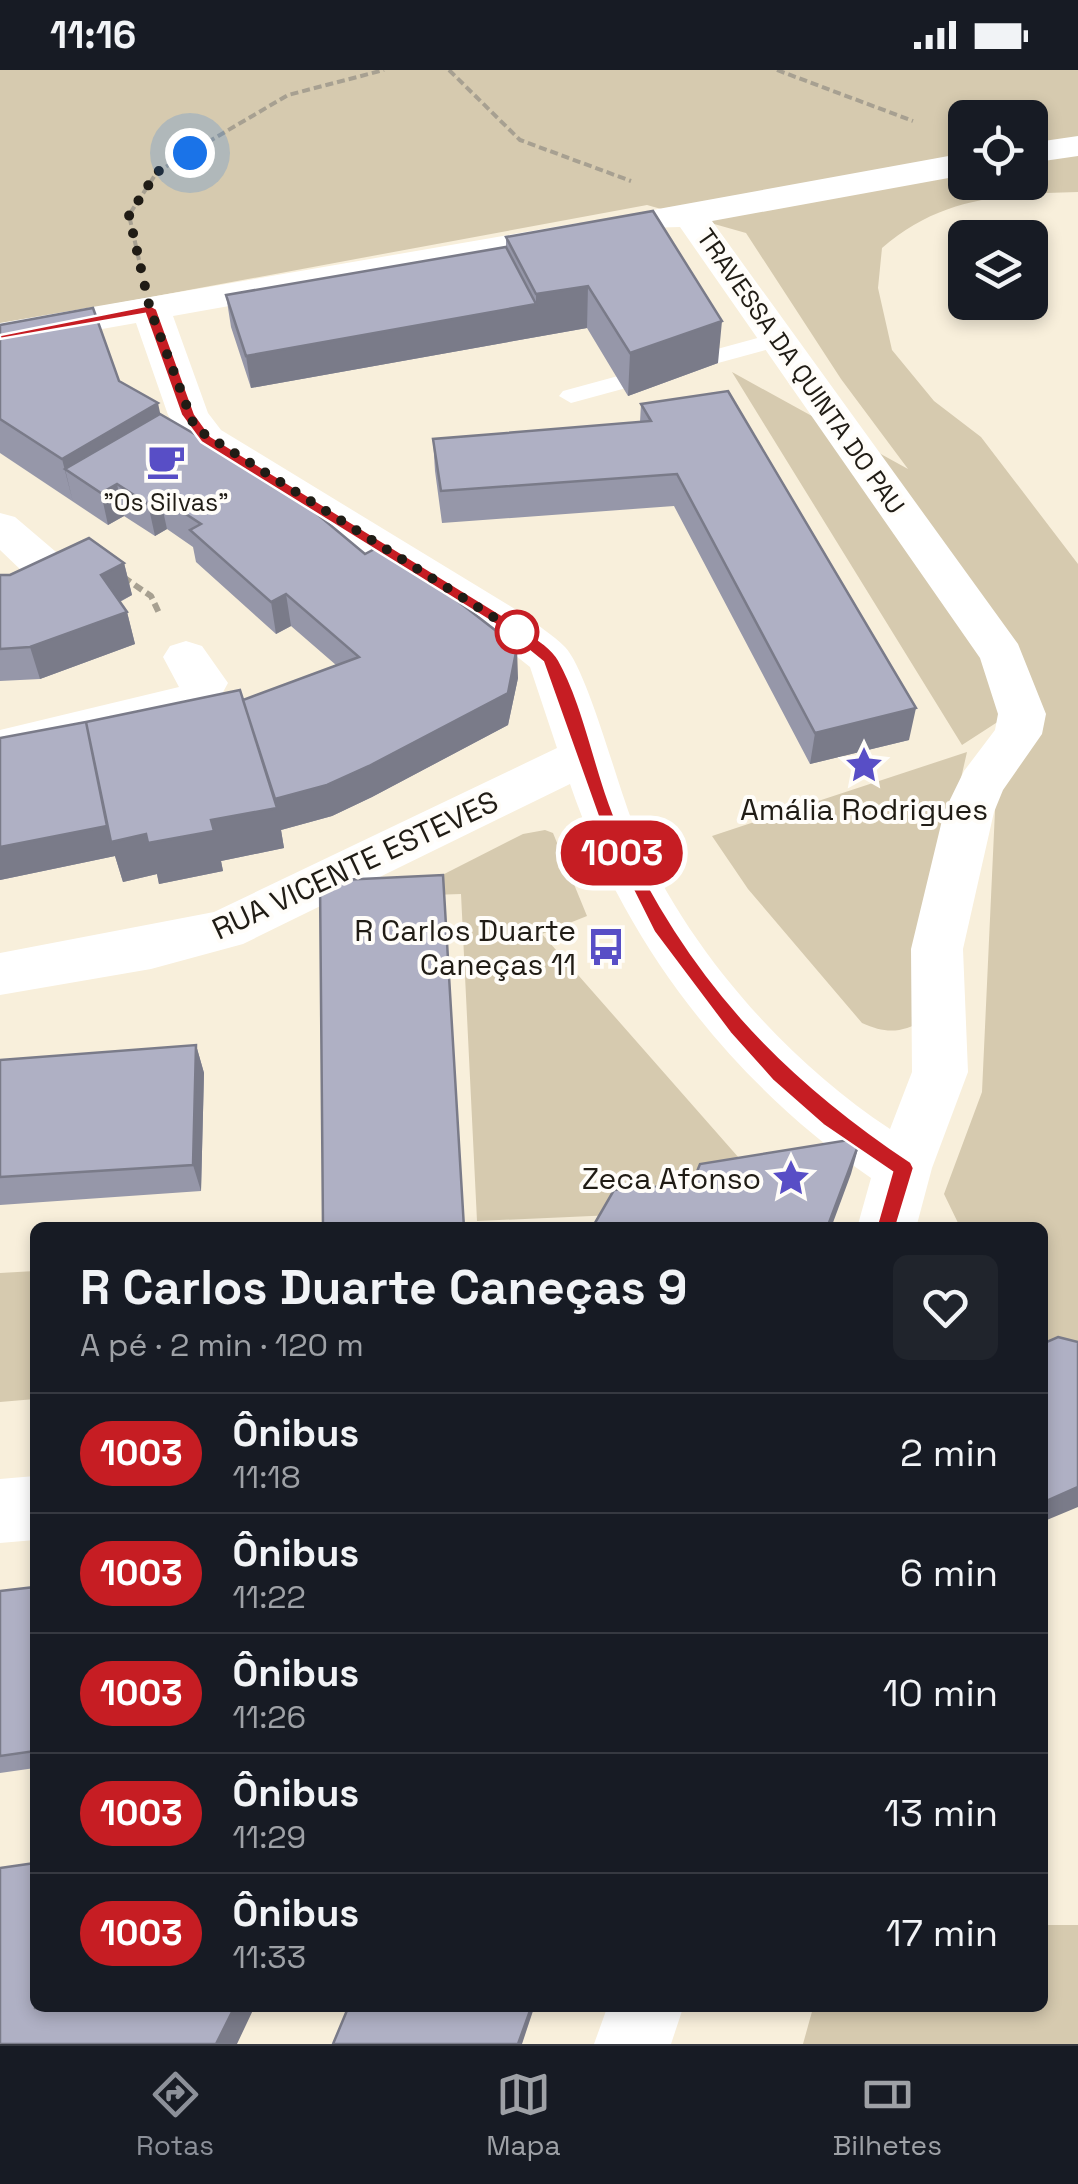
<!DOCTYPE html>
<html lang="pt">
<meta charset="utf-8">
<style>
body{margin:0;font-family:"Space Grotesk",sans-serif;background:#20242c;color:#f1f3f6;height:100vh;display:flex;flex-direction:column;font-size:38px;white-space:nowrap}
*{box-sizing:border-box;margin:0}
p{font-size:32px;color:#9ea1a6}
.icon{flex:none;width:55px;height:55px;fill:none;stroke:currentColor;stroke-width:2;stroke-linecap:round;stroke-linejoin:round}
.map{position:relative;flex:1;overflow:hidden}
.details{position:absolute;left:30px;top:1152px;width:1018px;height:790px;display:flex;flex-direction:column;background:#171b24;border-radius:15px;box-shadow:0 5px 15px #0003}
.details>*{flex:none}
.badge{padding:0 20px;border-radius:32px;font-size:35px;line-height:65px}
.controls{position:absolute;left:948px;top:30px;display:grid;gap:20px}
.controls a{display:grid;place-items:center;width:100px;height:100px;border-radius:15px;background:#171b24;box-shadow:0 5px 15px #0003;font-size:50px}
.you{position:absolute;width:50px;height:50px;margin:-25px;border:8px solid #fff;border-radius:50%;background:#1a73e8;box-shadow:0 0 0 15px #1a73e833}
.map>.badge{position:absolute;translate:-50% -50%;box-shadow:0 0 0 5px #fff}
.round{display:grid;place-items:center;flex:none;width:105px;height:105px;border-radius:15px;background:#20242c}
.summary{display:flex;align-items:center;justify-content:space-between;height:170px;padding:0 50px}
h1{font-size:48px;font-weight:700;line-height:75px}
ul{padding:0;list-style:none}
li{display:flex;align-items:center;gap:30px;height:120px;padding:0 50px;border-top:2px solid #363941}
li div{flex:1}
li b{display:block;font-size:38px}
li em{font-style:normal}
li .badge{min-width:110px;font-weight:700;text-align:center}
.status{display:flex;justify-content:space-between;align-items:center;height:70px;padding:0 50px;background:#171b24;direction:ltr}
.status svg{height:28px;fill:currentColor}
.tabs{display:flex;justify-content:space-around;align-items:center;height:140px;border-top:2px solid #363941;background:#171b24;font-size:28px;color:#9ea1a6}
.tabs a{display:grid;justify-items:center;gap:5px}
.tabs .selected{color:#8c9099}
.map>svg:first-child{display:block}
.green{fill:#d6caaf;fill-rule:evenodd}
.lines{fill:none;stroke-linecap:round;stroke-linejoin:round}
.path-far1{stroke:#a7a091;stroke-width:4;stroke-dasharray:8 4;stroke-linecap:butt}
.path{stroke:#a7a091;stroke-width:6;stroke-dasharray:9 5;stroke-linecap:butt}
.lane{fill:#fff;fill-rule:evenodd}
.street{fill:#fff;fill-rule:evenodd}
.wall{fill:#9697a9}
.shaded-wall{fill:#7a7b89}
.building{fill:#afb0c4;stroke:#7a7b89;stroke-width:2.5}
.line{fill:#c61d23;stroke:#fff;stroke-width:2.5}
.walk{stroke:#201c15;stroke-width:10;stroke-dasharray:0 18}
.stop-dot{fill:#fff;stroke:#c61d23;stroke-width:5}
.labels{text-anchor:middle;dominant-baseline:central;stroke-width:8;stroke-linejoin:round;paint-order:stroke}
.far-street-label{font-size:25px;fill:#201c15;stroke:#fffdf9}
.far-poi-label{font-size:25px;fill:#201c15;stroke:#fffdf9}
.poi-label{font-size:30px;fill:#201c15;stroke:#fffdf9;text-anchor:end}
.street-label{font-size:30px;fill:#201c15;stroke:#fffdf9}
</style>
<div class="status"><b>11:16</b><svg viewBox="0 0 49 12"><path d="M0 12V9h3v3zM5 12V6h3v6zM10 12V3h3v9zM15 12V0h3v12zM26 1h20v11H26zM47 4h2v5h-2z"/></svg></div>
<div class="map">
<svg width="1078" height="1974" viewBox="0 0 1078 1974">
<rect width="100%" height="100%" fill="#f8efdb"/>
<path class="green" d="M0,0H1078V122C1004,124 940,127 882,178L878,218L892,280L934,331L981,367L1078,494V1327L1043,1316L1042,1158L960,1157L944,1124L982,1022L996,719L1030,631L962,675L732,302L908,399L841,309L746,163L647,135L0,255ZM965,48H1030V112H965Z
M967,682L924,871V950C902,963 886,964 862,953L748,819L712,766Z
M545,760L553,763L587,846L542,864L761,1113L681,1142L477,1151L461,824L401,826L523,764Z
M35,1201V1329L0,1332V1203Z
M1043,1855H1078V1974H803L813,1938H1042Z"/>
<g class="lines">
<path class="path-far1" d="M449,0L520,70L631,111
M777,0L913,51
M139,190L129,145L157,102L288,25L384,0"/>
<path class="path" d="M123,507L151,526L159,543"/>
<path class="lane" d="M780,262L792,269L788,274L571,333L559,326L563,321Z"/>
<path class="street" d="M1078,66V86L1030,93V73Z
M965,83V105L712,151L1018,574L1046,644L1042,664L1003,720L994,742L963,879L968,1002L932,1098L916,1158H857L871,1108C732,1012 625,875 570,714L243,874L151,899L0,925V883L214,842L557,678L530,597L491,566L191,378L168,345L136,253L0,277V253L578,153L591,156L596,164L591,172L173,246L208,343L221,360L523,544C537,555 553,565 565,577C588,601 619,722 636,761C687,878 783,988 890,1059L912,1002L911,879L944,742L964,701L995,660L998,644L980,588L680,157L645,158L640,150L645,142L658,139Z
M0,443L15,447L76,499L82,509L76,519C43,528 23,501 0,480Z
M186,571L202,576L228,613L212,642L0,694V660L179,617L163,587L170,576Z
M35,1406V1470L0,1473V1409Z
M607,1938H683L671,1974H594Z"/>
</g>
<path class="wall" d="M506,167L718,293L628,326L587,258L251,318L231,257L226,225L506,177Z
M0,255L119,311L160,344L365,484L518,608L508,655L372,727L332,746L281,760L284,778L221,791L223,801L159,814L157,804L123,812L115,786L0,810V668L243,630L336,595L291,556L276,564L196,492L193,477L167,459L155,466L124,446L108,455L0,383Z
M641,334L909,670L810,694L674,436L442,453L435,401L433,369L640,352Z
M124,493L132,525L120,532L127,542L135,574L40,609L0,611V505Z
M196,975L204,1003L201,1121L0,1135V990Z
M35,1517V1698L0,1703V1521Z"/>
<path class="shaded-wall" d="M588,216L587,258L251,318L246,286L536,234V224Z
M722,251L718,293L628,326L630,283Z
M158,333L167,376L65,399L73,432L62,389Z
M117,414L124,446L108,455L101,423Z
M160,427L167,459L155,466L148,434Z
M124,493L132,525L109,537L101,505Z
M286,524L291,556L276,564L271,532Z
M127,542L135,574L40,609L30,577Z
M517,577L518,608L508,655L372,727L332,746L281,760L284,778L221,791L223,801L159,814L157,804L123,812L115,786L0,810V777L109,755L211,750L273,729Z
M916,638L909,670L810,694L815,663Z
M196,975L204,1003L201,1121L193,1095Z
M861,1068L851,1104L831,1158H827Z
M1078,1417V1437L1042,1452V1433Z
M234,1938H254L237,1974H216Z
M531,1938H534L522,1974H518Z"/>
<path class="building" d="M653,141L722,251L630,283L588,216L536,224L506,167Z
M506,177L536,234L246,286L226,225Z
M93,238L119,311L158,333L62,389L0,349V255Z
M728,321L916,638L815,663L677,404L441,421L433,369L651,351L641,334Z
M160,344L281,414L365,484L384,474L517,577L508,623L369,696L327,715L275,729L243,630L359,587L286,524L271,532L190,460L201,454L160,427L148,434L117,414L101,423L65,399Z
M89,468L124,493L101,505L127,542L30,577L0,579V505H10Z
M240,620L277,738L211,750L214,761L148,773L146,764L111,772L86,652Z
M86,652L107,756L0,777V668Z
M443,805L464,1158H323L320,811Z
M196,975L193,1095L0,1107V990Z
M861,1068L827,1158H592L614,1120L692,1114L700,1094Z
M1058,1267L1078,1272V1417L1042,1433V1274Z
M35,1517V1681L0,1686V1521Z
M35,1793V1938H234L216,1974H0V1798Z
M348,1938H531L518,1974H333Z"/>
<path class="line" d="M150,235L157,239L195,344L211,366L512,551C526,562 550,574 559,590C587,640 596,708 621,761C688,906 779,1004 911,1092L914,1098L894,1164H879L876,1158L892,1102L823,1055L773,1011L730,963L654,862L602,758L543,592L501,558L201,372L181,345L145,244L0,269V265Z"/>
<g class="lines">
<path class="walk" d="M190,83L157,102L129,145L150,239L195,358L517,562"/>
</g>
<defs>
<g id="cafe-bare" transform="scale(3)"><path d="M-5.5-4.5H6V0H3Q3 3.5 0 3.5H-2.5Q-5.5 3.5-5.5 0ZM3-3.2v2h1.7v-2ZM-6 4.5H4V6H-6Z" fill="#584ec6" stroke="#fffdf9" stroke-width="2.5" paint-order="stroke"/></g>
<g id="sight-bare" transform="scale(3)"><path d="M0-6L1.8-2.2L6-1.7L2.9 1.2L3.7 5.4L0 3.3L-3.7 5.4L-2.9 1.2L-6-1.7L-1.8-2.2Z" fill="#584ec6" stroke="#fffdf9" stroke-width="2.5" paint-order="stroke"/></g>
<g id="bus-bare" transform="scale(3)"><path d="M-5-6H5V4H4V6H2V4H-2V6H-4V4H-5ZM-3.5-4V0h7V-4ZM-3.5 1.2v1.5H-2V1.2ZM2 1.2v1.5H3.5V1.2Z" fill="#584ec6" stroke="#fffdf9" stroke-width="2.5" paint-order="stroke"/></g>
</defs>
<g fill-rule="evenodd">
<use href="#cafe-bare" x="166" y="391"/>
<use href="#sight-bare" x="864" y="695"/>
<use href="#bus-bare" x="606" y="877"/>
<use href="#sight-bare" x="791" y="1108"/>
</g>
<circle class="stop-dot" cx="517" cy="562" r="20"/>
<g class="labels">
<g class="far-street-label">
<text transform="translate(801 301) rotate(55)">TRAVESSA DA QUINTA DO PAU</text>
</g>
<g class="far-poi-label">
<text x="166" y="432">"Os Silvas"</text>
</g>
<g class="poi-label">
<text x="864" y="739" text-anchor="middle">Amália Rodrigues</text>
<text x="576" y="860">R Carlos Duarte<tspan x="576" dy="34">Caneças 11</tspan></text>
<text x="761" y="1108">Zeca Afonso</text>
</g>
<g class="street-label">
<text transform="translate(355 795) rotate(-25)">RUA VICENTE ESTEVES</text>
</g>
</g>
</svg>
<div class="controls">
<a><svg class="icon" aria-label="locate" viewBox="0 0 24 24"><circle cx="12" cy="12" r="6"/><path d="M12 2v4M12 18v4M2 12h4M18 12h4"/></svg></a>
<a><svg class="icon" aria-label="layers" viewBox="0 0 24 24"><path d="M12 4l9 5-9 5-9-5zM3 14l9 5 9-5"/></svg></a>
</div>
<div class="you" style="left:190px;top:83px"></div>
<b class="badge" style="left:622px;top:783px;background:#c61d23;color:#fff">1003</b>
<section class="details">
<div class="summary"><div><h1>R Carlos Duarte Caneças 9</h1><p>A pé · 2 min · 120 m</p></div><a class="round"><svg class="icon" aria-label="heart" viewBox="0 0 24 24"><path d="M12 20l-8-8c-3-5 5-10 8-4 3-6 11-1 8 4z"/></svg></a></div>
<ul>
<li><span class="badge" style="background:#c61d23;color:#fff">1003</span><div><b>Ônibus</b><p>11:18</p></div><em>2 min</em></li>
<li><span class="badge" style="background:#c61d23;color:#fff">1003</span><div><b>Ônibus</b><p>11:22</p></div><em>6 min</em></li>
<li><span class="badge" style="background:#c61d23;color:#fff">1003</span><div><b>Ônibus</b><p>11:26</p></div><em>10 min</em></li>
<li><span class="badge" style="background:#c61d23;color:#fff">1003</span><div><b>Ônibus</b><p>11:29</p></div><em>13 min</em></li>
<li><span class="badge" style="background:#c61d23;color:#fff">1003</span><div><b>Ônibus</b><p>11:33</p></div><em>17 min</em></li>
</ul>
</section>
</div>
<nav class="tabs">
<a class="selected"><svg class="icon" aria-label="directions" viewBox="0 0 24 24"><path d="M12 3l9 9-9 9-9-9zM9 14v-3h6M13 9l2 2-2 2"/></svg>Rotas</a>
<a><svg class="icon" aria-label="map" viewBox="0 0 24 24"><path d="M3 6l6-2 6 2 6-2v14l-6 2-6-2-6 2zM9 4v14M15 6v14"/></svg>Mapa</a>
<a><svg class="icon" aria-label="tickets" viewBox="0 0 24 24"><path d="M3 7h18v10H3zM15 7v10"/></svg>Bilhetes</a>
</nav>
